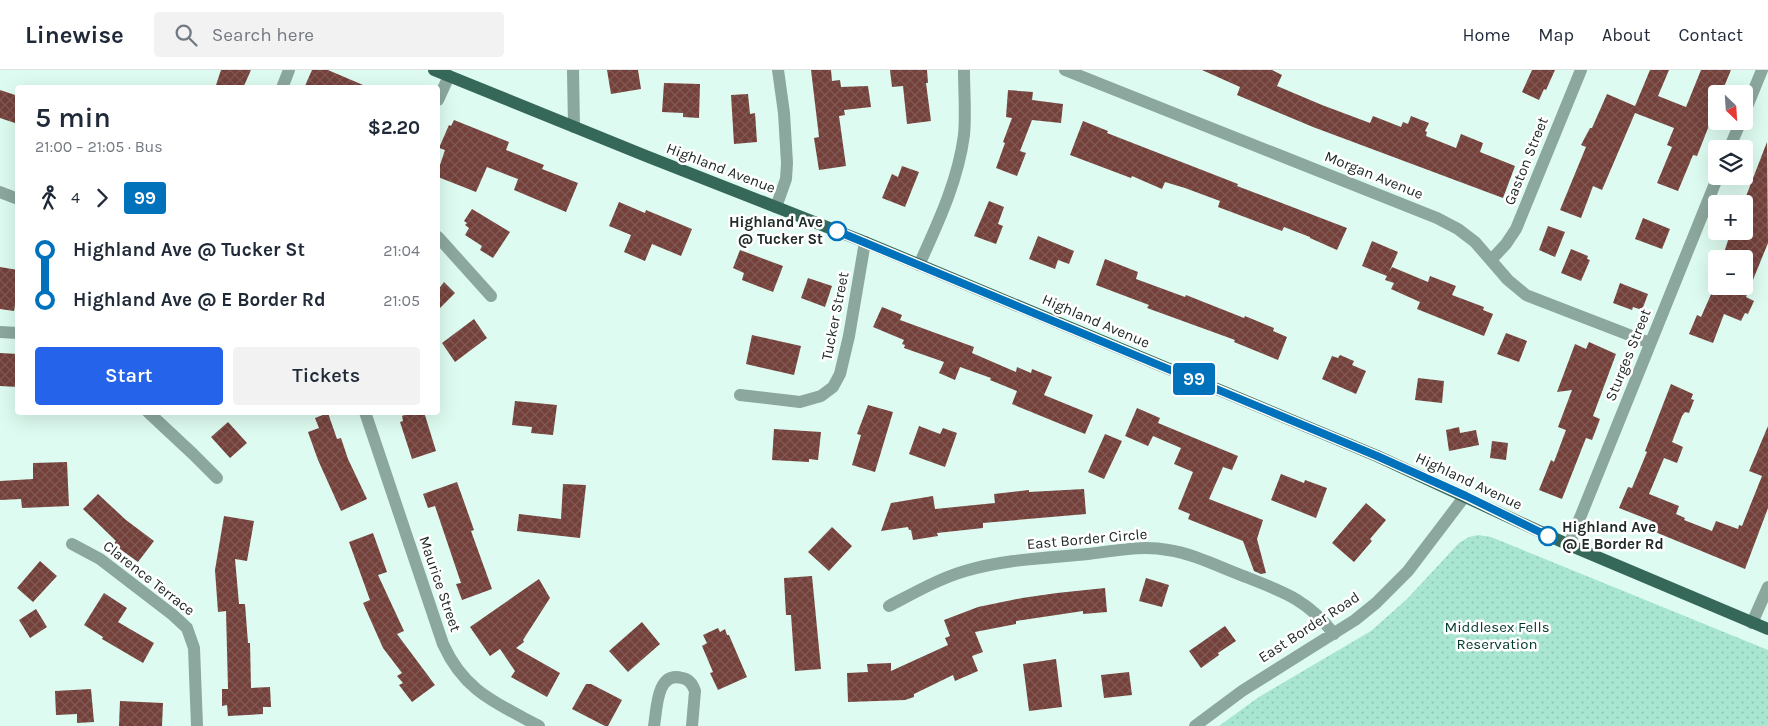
<!DOCTYPE html>
<meta charset="utf-8">
<style>
body{margin:0;font-family:Karla,sans-serif;background:#f2f2f3;color:#1f2937;height:100vh;display:flex;flex-direction:column;font-size:19px;white-space:nowrap}
*{box-sizing:border-box;margin:0}
p{font-size:16px;color:#747a83}
.icon{flex:none;width:28px;height:28px;fill:none;stroke:currentColor;stroke-width:2;stroke-linecap:round;stroke-linejoin:round}
.map{position:relative;flex:1;overflow:hidden}
.details{position:absolute;left:15px;top:15px;width:425px;height:330px;display:flex;flex-direction:column;background:#fff;border-radius:5px;box-shadow:0 5px 20px #0002}
.details>*{flex:none}
.badge{padding:0 10px;border-radius:4px;font-size:18px;line-height:32px}
.needle{width:32px;rotate:155deg}
.controls{position:absolute;left:1708px;top:15px;display:grid;gap:10px}
.controls a{display:grid;place-items:center;width:45px;height:45px;border-radius:5px;background:#fff;box-shadow:0 5px 20px #0002;font-size:25px}
.map>.badge{position:absolute;translate:-50% -50%;box-shadow:0 0 0 2px #fff}
.legs{display:flex;align-items:center;gap:8px;height:55px;padding:0 20px;font-size:16px}
.legs p{margin-inline-start:auto}
.overview{display:flex;align-items:center;justify-content:space-between;height:85px;padding:0 20px}
h1{font-size:28px;font-weight:600;line-height:38px}
.action{display:flex;gap:10px;margin-top:auto;padding:10px 20px}
.action a{flex:1;height:58px;border-radius:5px;background:#2563eb;color:#fff;font-size:20px;font-weight:600;line-height:58px;text-align:center}
.action a+a{background:#f2f2f3;color:#1f2937}
ul{padding:0 20px;list-style:none}
li{display:flex;align-items:center;gap:18px;height:50px;font-size:19px}
li i{display:grid;place-items:center;width:8px;height:100%;margin:0 6px;background:currentColor}
li i::after{content:'';width:12px;height:12px;margin:-6px;border:4px solid;border-radius:50%;background:#fff}
li p{margin-inline-start:auto}
li:first-child i{background:linear-gradient(#0000 50%,currentColor 0)}
li:last-child i{background:linear-gradient(currentColor 50%,#0000 0)}
header{display:flex;align-items:center;gap:30px;box-sizing:border-box;height:70px;padding:0 25px;background:#fff;border-bottom:1px solid #e0e1e3}
header strong{font-size:24px}
nav{display:flex;gap:28px;margin-inline-start:auto;font-size:18px}
.search{width:350px;height:45px;background:#f2f2f3;display:flex;align-items:center;gap:12px;box-sizing:border-box;padding:0 18px;border-radius:5px;color:#747a83;font-size:19px}
.map>svg:first-child{display:block}
.park{fill:url(#park-dots)}
.building{fill:url(#building-cross-hatch)}
.lines{fill:none;stroke-linecap:round;stroke-linejoin:round}
.minor{stroke:#8ca79d;stroke-width:12}
.major{stroke:#356858;stroke-width:12}
.line-1-casing{stroke:#fff;stroke-width:11}
.line-1{stroke:#0072bc;stroke-width:8}
.stop-1-dot{fill:#fff;stroke:#0072bc;stroke-width:2.5}
.labels{text-anchor:middle;dominant-baseline:central;stroke-width:5;stroke-linejoin:round;paint-order:stroke}
.street-label{font-size:15px;fill:#202b27;stroke:#fff}
.stop-label{font-size:15px;font-weight:bold;fill:#202b27;stroke:#fff;text-anchor:end}
.park-label{font-size:15px;fill:#00392c;stroke:#fff}
</style>
<header>
<strong>Linewise</strong>
<div class="search"><svg class="icon" aria-label="search" viewBox="0 0 24 24"><circle cx="10" cy="10" r="6"/><path d="M15 15l6 6"/></svg>Search here</div>
<nav><a>Home</a><a>Map</a><a>About</a><a>Contact</a></nav>
</header>
<div class="map">
<svg width="1768" height="656" viewBox="0 0 1768 656">
<defs>
<pattern id="park-dots" width="8" height="8" patternUnits="userSpaceOnUse" patternTransform="scale(1.25)"><rect width="8" height="8" fill="#a8e6d1"/><path d="M2 2h.1M6 6h.1" fill="none" stroke="#90c5b3" stroke-width="1.8" stroke-linecap="round"/></pattern>
<pattern id="building-cross-hatch" width="8" height="8" patternUnits="userSpaceOnUse" patternTransform="scale(1.25)"><rect width="8" height="8" fill="#73403a"/><path d="M0 0l8 8M0 8l8-8" fill="none" stroke="#825954"/></pattern>
</defs>
<rect width="100%" height="100%" fill="#ddfbf0"/>
<path class="park" d="M1478,465L1491,467L1768,580V656H1219L1259,627L1371,561L1407,529L1459,473L1469,467Z"/>
<path class="building" d="M221,0H251L243,18H215Z
M312,0H328L370,18H304Z
M607,0H638L641,19L611,24Z
M811,0H831L832,11L840,10L841,17L868,16L871,37L844,40L845,45L839,46L846,96L819,100L814,68L819,67Z
M890,0H927L928,13H926L931,51L907,54L903,16L892,17Z
M1202,0H1272L1282,5L1277,16L1322,35L1370,53L1373,46L1401,57L1403,52L1408,54L1411,46L1429,53L1425,61L1427,62L1426,66L1456,78L1461,64L1483,73L1480,82L1515,96L1503,128L1313,57L1237,25L1240,17Z
M1532,0H1555L1546,20L1544,19L1539,30L1522,22Z
M1650,0H1669L1658,26L1686,37L1701,0H1731L1721,24H1716V50L1712,48L1697,86L1693,85L1678,121L1657,113L1672,77L1667,75L1674,58L1635,43L1602,120L1593,116L1581,148L1560,140L1586,77L1581,75L1590,58H1592L1607,24L1635,36Z
M664,13L700,14L699,48L683,47V43L662,42Z
M0,20L18,26V54L0,48Z
M1008,20L1033,22L1032,30L1063,34L1061,53L1032,50L1020,81L1026,83L1017,106L996,98L1005,73L1003,72L1012,48L1006,47Z
M748,24L750,44L755,43L757,72L734,74L731,25Z
M454,50L509,72L506,80L544,95L542,99L578,113L566,142L514,120L518,109L487,97L476,122L438,107V101L445,80L439,78L449,55L451,56Z
M1083,51L1108,61L1107,63L1238,114L1237,116L1347,158L1337,180L1310,168V167L1284,157L1282,161L1218,137L1220,131L1185,118L1165,112L1162,119L1132,106L1131,108L1070,85Z
M1767,72L1768,173L1746,227L1754,231L1748,244L1745,243L1741,251L1724,244L1713,273L1689,264L1697,245L1701,247L1716,213V216H1744V189H1722L1731,161H1744L1743,134Z
M902,96L919,102L905,137L882,128L892,104L898,107Z
M989,131L1004,137L998,154L1003,156L996,174L974,166Z
M619,132L645,143L646,140L692,159L681,186L652,174L645,191L624,182L631,165L609,156Z
M472,139L510,162L493,188L480,180L482,176L465,165L469,158L465,155L467,153L464,151Z
M1643,148L1670,159L1662,179L1635,169Z
M1548,156L1565,162L1555,187L1539,180Z
M1038,166L1074,181L1069,194L1058,190L1055,199L1029,189Z
M1372,171L1398,182L1389,202L1392,197L1428,212L1430,206L1456,216L1452,225L1484,237L1483,240L1493,244L1484,266L1417,239L1420,232L1391,219L1394,213L1385,210L1387,206L1362,196Z
M1571,179L1588,186L1587,189L1590,190L1581,211L1561,203Z
M740,180L783,196L773,222L742,210L744,203L733,198Z
M1105,189L1138,202L1136,209L1185,227L1186,225L1244,248L1245,246L1274,258L1273,261L1287,267L1278,290L1234,272L1235,270L1147,238L1149,235L1096,215Z
M0,197L18,200V219L14,241L0,239Z
M808,208L832,216L825,237L801,228Z
M444,212L455,223L438,240V220Z
M1620,213L1648,224L1642,240L1633,237L1632,240L1613,233Z
M882,237L902,245L900,250L974,277L972,283L1016,302L1017,297L1031,303L1032,299L1052,307L1044,325L1093,345L1085,364L1012,334L1017,321L990,310L991,308L960,297L955,310L939,303L944,292L904,278L905,275L902,274L904,270L873,257Z
M474,249L487,268L455,292L442,273Z
M1506,263L1527,271L1519,292L1497,284Z
M752,265L801,276L794,305L746,294Z
M1589,272L1616,284L1593,346L1600,349L1592,370L1586,368L1562,429L1539,420L1551,390L1554,392L1566,360L1558,357L1572,320L1557,322L1575,274L1586,279Z
M0,283L18,284V317L0,316Z
M1340,285L1354,291L1352,295L1366,301L1356,324L1322,309L1332,286L1338,288Z
M1418,308L1444,311L1442,333L1415,330Z
M1671,314L1693,324L1691,329L1694,330L1689,343L1685,342L1682,346L1672,372L1683,377L1677,393L1664,388L1649,424L1679,436L1676,444L1685,448L1684,450L1712,461L1716,451L1738,459L1739,455L1742,456L1762,406L1749,401L1768,356V438L1745,499L1648,459L1652,451L1619,438L1628,417L1632,418L1647,382L1645,381Z
M515,331L557,335L553,365L531,363L532,357L512,355Z
M868,335L893,342L875,402L852,395L861,365L857,364Z
M1137,338L1160,348L1158,353L1238,386L1232,400L1223,397L1209,429L1263,450L1257,469L1266,503L1261,504L1254,501L1243,471L1188,449L1190,444L1178,439L1193,402L1174,394L1181,378L1153,366L1148,376L1125,366Z
M411,342H424L436,381L412,389L400,352L403,351L402,346Z
M328,343L337,369L341,368L348,389L367,429L341,441L318,390L308,362L319,358L315,348Z
M228,352L247,373L230,388L211,367Z
M919,356L940,364L943,358L957,363L945,397L909,384Z
M1459,357L1460,363L1476,360L1479,375L1449,381L1446,360Z
M774,359L821,362L818,390L809,389V392L772,390Z
M1105,364L1122,371L1104,409L1088,402Z
M1492,371L1508,373L1506,390L1490,388Z
M67,392L69,436L22,438L21,429L0,430V411L33,409V393Z
M1281,404L1304,413L1305,410L1327,418L1316,448L1271,430Z
M457,412L474,460L471,461L492,519L462,530L456,514L461,513L435,436L428,438L423,424Z
M563,414L586,415L580,468L517,461L519,444L561,449Z
M1084,419L1086,444L983,453V458L937,463L938,466L913,470L911,460H909L908,457L881,461L891,433L933,426L935,439L995,433L994,424L1029,420V422Z
M98,424L126,450L154,471L138,492L113,474L116,471L83,439Z
M1366,433L1386,450L1370,469L1372,471L1354,492L1332,473Z
M224,446L254,451L247,491L235,489L239,534H245L248,573H250L251,618L270,617L271,637H263V644L228,646L227,635L222,636V619H228L226,541L218,542L215,500Z
M832,457L852,476L829,501L808,482Z
M373,463L387,502L378,505L404,561L397,564L435,615L412,632L399,615L403,613L397,606L402,603L383,578L363,533L370,530L349,472Z
M40,491L57,506L33,532L17,518Z
M812,506L821,599L795,601L791,545H786L784,508Z
M1146,508L1169,515L1162,537L1139,531Z
M539,509L550,528L523,570L524,572L516,578L560,603L547,627L511,607L515,601L500,579L490,586L470,557Z
M1105,518L1107,542L1083,544V541L1016,551V554L975,562L983,582L972,586L978,601L955,611L953,605L914,624V627L905,630L848,632L847,603L868,602L867,594L891,593V601L948,575L945,568L950,566L944,550L978,537L1022,528L1057,523Z
M104,523L127,538L118,552L154,573L143,593L102,569L103,567L84,555Z
M36,539L47,557L30,568L19,550Z
M642,552L660,574L628,602L609,581Z
M1225,556L1236,571L1218,583L1219,585L1201,598L1189,581Z
M718,558L720,562L725,559L727,565H729L747,607L718,620L710,603L713,602L702,576L707,573L703,565Z
M1056,589L1062,637L1029,641L1023,594Z
M1129,602L1132,625L1104,628L1101,605Z
M586,614H591L622,630L608,656H605L572,639Z
M91,619L94,652L77,653V644L56,645L55,621Z
M120,631L163,633L162,656H119Z"/>
<g class="lines">
<path class="minor" d="M573,0L574,57
M1065,0L1437,148L1458,159L1475,172L1508,210L1526,225L1650,273
M282,18L289,0
M438,30L449,6
M1744,44L1762,0
M1729,79L1741,51
M0,122L18,129
M776,137L786,109L787,93L784,43L778,0
M438,167L491,226
M1492,189L1506,174L1516,159L1581,0
M919,195C938,153 958,111 964,65C966,44 964,22 964,0
M0,262L18,263
M740,325L800,332L821,326L833,317L840,304L849,266L865,172
M148,342L193,384L217,408
M365,342L443,574C464,621 496,633 539,656
M72,474L100,489L173,545L187,558L194,578L197,656
M1569,475L1718,106
M889,536C914,523 938,509 965,501C1004,489 1048,488 1088,484C1114,481 1142,475 1168,480C1195,484 1221,498 1246,507C1284,522 1308,530 1334,564
M1752,553L1768,517
M654,656C657,640 656,601 682,608C689,609 693,615 695,621L692,656
M1195,656L1242,621L1355,550L1376,533L1408,501L1465,426"/>
<path class="major" d="M434,0L646,86L865,172L1377,386L1569,475L1768,559"/>
</g>
<g class="lines">
<g class="line-1-casing">
<path id="line-1" d="M837,161L1377,386L1466,426L1548,466"/>
</g>
<use href="#line-1" class="line-1"/>
</g>
<g class="stop-1-dot">
<circle cx="837" cy="161" r="9"/>
<circle cx="1548" cy="466" r="9"/>
</g>
<g class="labels">
<g class="street-label">
<text transform="translate(1526 91) rotate(-68)">Gaston Street</text>
<text transform="translate(721 98) rotate(21)">Highland Avenue</text>
<text transform="translate(1374 105) rotate(22)">Morgan Avenue</text>
<text transform="translate(835 246) rotate(-79)">Tucker Street</text>
<text transform="translate(1096 251) rotate(23)">Highland Avenue</text>
<text transform="translate(1628 285) rotate(-68)">Sturges Street</text>
<text transform="translate(1469 411) rotate(25)">Highland Avenue</text>
<text transform="translate(1087 469) rotate(-5)">East Border Circle</text>
<text transform="translate(149 508) rotate(38)">Clarence Terrace</text>
<text transform="translate(440 514) rotate(71)">Maurice Street</text>
<text transform="translate(1309 557) rotate(-33)">East Border Road</text>
</g>
<g class="stop-label">
<text x="823" y="152">Highland Ave<tspan x="823" dy="17">@ Tucker St</tspan></text>
<text x="1562" y="457" text-anchor="start">Highland Ave<tspan x="1562" dy="17">@ E Border Rd</tspan></text>
</g>
<g class="park-label">
<text x="1497" y="557">Middlesex Fells<tspan x="1497" dy="17">Reservation</tspan></text>
</g>
</g>
</svg>
<div class="controls">
<a><svg class="needle" viewBox="-14 -14 28 28"><path d="M0-13l5 13h-10z" fill="#e53935"/><path d="M0 13l5-13h-10z" fill="#747a83"/></svg></a>
<a><svg class="icon" aria-label="layers" viewBox="0 0 24 24"><path d="M12 4l9 5-9 5-9-5zM3 14l9 5 9-5"/></svg></a>
<a>+</a>
<a>−</a>
</div>
<b class="badge" style="left:1194px;top:309px;background:#0072bc;color:#fff">99</b>
<section class="details">
<div class="overview"><div><h1>5 min</h1><p>21:00 – 21:05 · Bus</p></div><b>$2.20</b></div>
<div class="legs"><svg class="icon" aria-label="walk" viewBox="0 0 24 24"><circle cx="13" cy="4" r="2"/><path d="M13 8l-2 6 4 7M11 14l-3 7M7 12l3-4h3l4 4"/></svg>4<svg class="icon" aria-label="forward" viewBox="0 0 24 24"><path d="M9 5l7 7-7 7"/></svg><b class="badge" style="background:#0072bc;color:#fff">99</b></div>
<ul>
<li><i style="color:#0072bc"></i><b>Highland Ave @ Tucker St</b><p>21:04</p></li>
<li><i style="color:#0072bc"></i><b>Highland Ave @ E Border Rd</b><p>21:05</p></li>
</ul>
<div class="action"><a>Start</a><a>Tickets</a></div>
</section>
</div>
